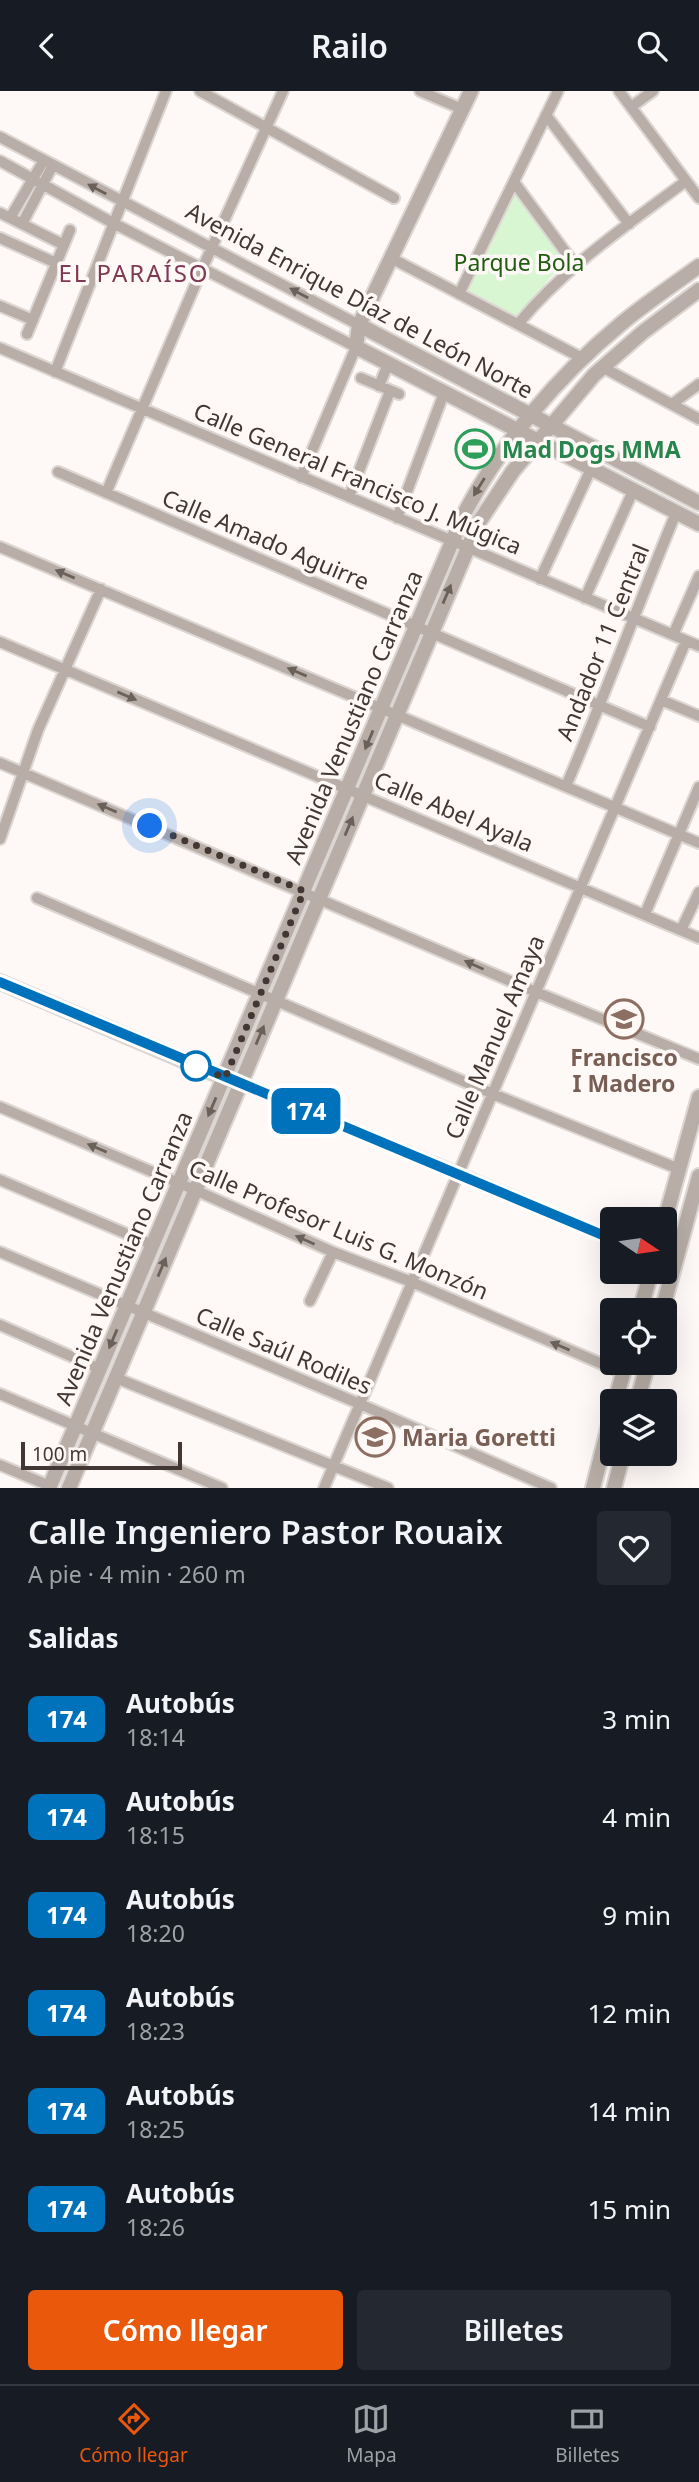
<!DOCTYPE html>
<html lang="es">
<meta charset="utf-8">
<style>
body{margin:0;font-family:"Noto Sans",sans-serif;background:#242831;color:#f1f3f6;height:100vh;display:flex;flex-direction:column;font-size:26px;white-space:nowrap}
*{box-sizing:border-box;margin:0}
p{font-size:23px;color:#9ea1a6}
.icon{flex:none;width:38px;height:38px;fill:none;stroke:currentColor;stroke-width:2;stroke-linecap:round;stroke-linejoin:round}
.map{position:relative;height:1397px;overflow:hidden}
.drawer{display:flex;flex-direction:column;background:#171b24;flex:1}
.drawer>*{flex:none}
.badge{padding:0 14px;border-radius:10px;font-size:24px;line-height:46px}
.needle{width:46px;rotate:103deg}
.tools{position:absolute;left:600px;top:1116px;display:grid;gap:14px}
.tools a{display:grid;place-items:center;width:77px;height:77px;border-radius:7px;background:#171b24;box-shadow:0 7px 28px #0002;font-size:35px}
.scale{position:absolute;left:21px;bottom:18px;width:161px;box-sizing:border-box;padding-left:7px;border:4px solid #423732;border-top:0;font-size:19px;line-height:24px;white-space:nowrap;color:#423732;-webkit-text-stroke:5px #fef9f6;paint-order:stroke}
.you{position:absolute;width:35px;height:35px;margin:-18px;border:5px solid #fff;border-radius:50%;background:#1a73e8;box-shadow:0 0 0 10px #1a73e833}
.map>.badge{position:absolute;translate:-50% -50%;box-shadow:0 0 0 4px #fff}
h2{padding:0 28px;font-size:26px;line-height:63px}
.round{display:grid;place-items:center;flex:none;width:74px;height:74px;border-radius:7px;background:#242831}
.summary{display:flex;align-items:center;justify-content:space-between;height:119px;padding:0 28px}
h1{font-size:33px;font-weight:600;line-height:52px}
.cta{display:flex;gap:14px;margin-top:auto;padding:14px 28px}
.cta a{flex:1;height:80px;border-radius:7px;background:#ea580c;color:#fff;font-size:28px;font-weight:600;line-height:80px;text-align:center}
.cta a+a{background:#242831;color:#f1f3f6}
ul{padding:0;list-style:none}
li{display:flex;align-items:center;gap:21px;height:98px;padding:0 28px}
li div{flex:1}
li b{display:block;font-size:26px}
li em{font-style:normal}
li .badge{min-width:77px;font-weight:700;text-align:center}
header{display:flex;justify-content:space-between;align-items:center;height:91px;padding:0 28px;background:#171b24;font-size:32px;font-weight:600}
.menu{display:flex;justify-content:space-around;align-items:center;height:98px;border-top:2px solid #363941;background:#171b24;font-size:19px;color:#9ea1a6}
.menu a{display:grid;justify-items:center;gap:4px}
.menu .active{color:#ea580c}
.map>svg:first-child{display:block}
.green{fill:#d9f6d2}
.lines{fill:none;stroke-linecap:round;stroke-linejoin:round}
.minor-casing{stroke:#dcd6d3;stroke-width:14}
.tertiary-casing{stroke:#dcd6d3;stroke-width:18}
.minor{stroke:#b8aea7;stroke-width:10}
.tertiary{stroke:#b8aea7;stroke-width:14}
.oneway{fill:#6b615b}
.line-casing{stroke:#fff;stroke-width:16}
.line{stroke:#0072bc;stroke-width:10}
.walk{stroke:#423732;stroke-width:7;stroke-dasharray:0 12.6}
.stop-dot{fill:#fff;stroke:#0072bc;stroke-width:3.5}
.labels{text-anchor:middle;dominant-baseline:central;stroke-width:7;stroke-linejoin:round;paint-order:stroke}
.park-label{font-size:23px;fill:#225c11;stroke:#fef9f6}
.street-label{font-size:23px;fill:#423732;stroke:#fef9f6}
.leisure-label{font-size:23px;font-weight:bold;fill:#27864d;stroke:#fef9f6;text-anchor:start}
.education-label{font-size:23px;font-weight:bold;fill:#785e54;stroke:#fef9f6}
.neighbourhood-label{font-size:24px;letter-spacing:2px;fill:#7e3954;stroke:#fef9f6}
</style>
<header><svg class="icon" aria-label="back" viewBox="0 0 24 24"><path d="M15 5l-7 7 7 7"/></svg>Railo<svg class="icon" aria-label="search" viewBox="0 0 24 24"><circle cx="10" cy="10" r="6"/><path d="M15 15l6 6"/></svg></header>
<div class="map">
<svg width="699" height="1397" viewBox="0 0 699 1397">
<rect width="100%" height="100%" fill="#fef9f6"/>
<path class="green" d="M514,101L568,171L551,186L516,228L466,201Z"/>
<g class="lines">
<g class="minor-casing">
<path id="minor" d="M200,0L394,107
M420,0L462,18
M619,0L699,107
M631,16L653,0
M546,24L629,133
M0,46L359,234
M0,70L113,132L356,256L301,386
M514,91L575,174
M0,122L64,154
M10,127L44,69
M22,133L53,74
M0,147L56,172
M391,167L584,268
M459,203L558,0
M0,215L33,229
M518,233C565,176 627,134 686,90
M27,243L70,139
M0,257L699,555
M602,276L699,328
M55,281L166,0
M361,287L399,303
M379,295L388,273
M672,313L699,293
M58,381L650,636
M106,402L202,178L283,0
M349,406L390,300
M397,427L444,302
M0,456L699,752
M540,488L591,378
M585,507L633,400
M673,544L699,485
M0,551L699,847
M661,609L699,625
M0,672L536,901L699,968
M566,695C605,605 638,513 676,422
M0,748L38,639L101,498
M37,807L493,1003L679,1078
M645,823L699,696
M681,839L699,801
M240,993L459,1082L612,1148
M0,1016L195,1099L333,1161L412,1191L623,1282
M0,1089L153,1154
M0,1161L360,1313L551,1397
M310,1210L333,1161
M0,1234L100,1278
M116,1287L388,1397
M0,1303L222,1397
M0,1374L50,1395
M324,1397L686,550"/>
</g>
<g class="tertiary-casing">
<path id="tertiary" d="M471,0L359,234L356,256L699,433
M359,234L699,412
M0,891L232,990
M665,1129L699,1006
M640,1220L651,1181
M662,1220L699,1085
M615,1311L626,1272
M637,1311L648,1272
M49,1397L463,425C501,352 558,285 622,232C646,212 673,194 699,175
M69,1397L479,431L513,380L594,284L643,241L699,199
M593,1397L612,1322
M614,1397L623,1363"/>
</g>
<use href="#minor" class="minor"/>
<use href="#tertiary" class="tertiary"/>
</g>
<defs><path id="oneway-solid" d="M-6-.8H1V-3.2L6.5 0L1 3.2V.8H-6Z" transform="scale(1.75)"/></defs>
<g class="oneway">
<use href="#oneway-solid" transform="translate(97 98) rotate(-152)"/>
<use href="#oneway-solid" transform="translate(299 202) rotate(-152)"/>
<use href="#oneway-solid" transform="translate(479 396) rotate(122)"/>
<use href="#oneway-solid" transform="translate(65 483) rotate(-157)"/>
<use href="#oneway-solid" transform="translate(447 503) rotate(-67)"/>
<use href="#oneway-solid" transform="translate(297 581) rotate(-157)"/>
<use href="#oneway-solid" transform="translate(127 605) rotate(23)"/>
<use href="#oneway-solid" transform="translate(369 649) rotate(113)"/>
<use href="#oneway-solid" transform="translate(107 717) rotate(-157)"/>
<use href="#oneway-solid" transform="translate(349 735) rotate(-67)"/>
<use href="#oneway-solid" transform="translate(474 874) rotate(-156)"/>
<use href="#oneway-solid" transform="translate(260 944) rotate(-67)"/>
<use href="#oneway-solid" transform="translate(212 1016) rotate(113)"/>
<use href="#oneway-solid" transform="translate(97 1057) rotate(-157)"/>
<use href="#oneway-solid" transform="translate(305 1149) rotate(-156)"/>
<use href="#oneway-solid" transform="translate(162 1176) rotate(-67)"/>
<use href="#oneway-solid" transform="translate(113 1248) rotate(113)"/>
<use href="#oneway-solid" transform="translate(560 1255) rotate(-157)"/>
</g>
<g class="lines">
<g class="line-casing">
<path id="line" d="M0,891L612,1148"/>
</g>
<use href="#line" class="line"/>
<path class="walk" d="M150,735L304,800L225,987L191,972L196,975"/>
</g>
<defs>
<g id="stadium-ring" transform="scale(2.0125)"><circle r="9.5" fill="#fef9f6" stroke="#2e9e5b" stroke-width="1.5"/><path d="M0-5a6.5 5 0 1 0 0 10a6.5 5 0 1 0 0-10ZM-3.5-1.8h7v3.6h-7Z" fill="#2e9e5b"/></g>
<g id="school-ring" transform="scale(2.0125)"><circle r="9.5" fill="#fef9f6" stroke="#8d6e63" stroke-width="1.5"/><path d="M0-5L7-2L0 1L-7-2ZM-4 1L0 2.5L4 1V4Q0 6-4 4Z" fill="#8d6e63"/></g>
</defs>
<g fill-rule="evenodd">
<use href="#stadium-ring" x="475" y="358"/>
<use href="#school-ring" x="624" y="928"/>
<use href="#school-ring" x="375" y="1346"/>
</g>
<circle class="stop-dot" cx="196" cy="975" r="14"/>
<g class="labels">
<g class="park-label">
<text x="519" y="171">Parque Bola</text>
</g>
<g class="street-label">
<text transform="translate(360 209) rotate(28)">Avenida Enrique Díaz de León Norte</text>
<text transform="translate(358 387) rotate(23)">Calle General Francisco J. Múgica</text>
<text transform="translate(266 448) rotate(23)">Calle Amado Aguirre</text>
<text transform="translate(602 551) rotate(-68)">Andador 11 Central</text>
<text transform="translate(353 626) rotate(-67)">Avenida Venustiano Carranza</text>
<text transform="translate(454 720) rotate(23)">Calle Abel Ayala</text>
<text transform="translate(494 946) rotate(-67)">Calle Manuel Amaya</text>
<text transform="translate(339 1138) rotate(23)">Calle Profesor Luis G. Monzón</text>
<text transform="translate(123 1167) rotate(-67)">Avenida Venustiano Carranza</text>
<text transform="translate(284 1259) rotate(23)">Calle Saúl Rodiles</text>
</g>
<g class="leisure-label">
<text x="502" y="358">Mad Dogs MMA</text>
</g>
<g class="education-label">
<text x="624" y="966">Francisco<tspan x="624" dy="26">I Madero</tspan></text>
<text x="402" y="1346" text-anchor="start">Maria Goretti</text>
</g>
<g class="neighbourhood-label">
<text x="134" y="181">EL PARAÍSO</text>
</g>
</g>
</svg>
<div class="tools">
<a><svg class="needle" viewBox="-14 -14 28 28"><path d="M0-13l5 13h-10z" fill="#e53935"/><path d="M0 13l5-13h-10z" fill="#9ea1a6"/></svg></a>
<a><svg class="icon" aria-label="locate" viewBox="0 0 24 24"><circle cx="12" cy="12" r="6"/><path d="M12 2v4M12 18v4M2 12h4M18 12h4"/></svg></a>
<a><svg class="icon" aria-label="layers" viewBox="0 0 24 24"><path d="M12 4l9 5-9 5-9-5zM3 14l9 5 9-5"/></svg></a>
</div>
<div class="scale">100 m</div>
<div class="you" style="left:150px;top:735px"></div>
<b class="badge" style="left:306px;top:1020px;background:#0072bc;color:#fff">174</b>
</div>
<section class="drawer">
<div class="summary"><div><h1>Calle Ingeniero Pastor Rouaix</h1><p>A pie · 4 min · 260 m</p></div><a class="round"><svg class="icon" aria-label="heart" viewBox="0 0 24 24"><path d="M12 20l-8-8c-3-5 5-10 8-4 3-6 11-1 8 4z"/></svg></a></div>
<h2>Salidas</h2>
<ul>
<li><span class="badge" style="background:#0072bc;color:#fff">174</span><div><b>Autobús</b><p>18:14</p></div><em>3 min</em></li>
<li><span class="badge" style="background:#0072bc;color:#fff">174</span><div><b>Autobús</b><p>18:15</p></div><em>4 min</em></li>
<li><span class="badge" style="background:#0072bc;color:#fff">174</span><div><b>Autobús</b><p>18:20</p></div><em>9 min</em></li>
<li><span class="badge" style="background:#0072bc;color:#fff">174</span><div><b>Autobús</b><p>18:23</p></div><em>12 min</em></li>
<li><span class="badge" style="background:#0072bc;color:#fff">174</span><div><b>Autobús</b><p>18:25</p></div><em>14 min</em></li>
<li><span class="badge" style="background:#0072bc;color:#fff">174</span><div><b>Autobús</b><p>18:26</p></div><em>15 min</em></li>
</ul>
<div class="cta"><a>Cómo llegar</a><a>Billetes</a></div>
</section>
<nav class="menu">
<a class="active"><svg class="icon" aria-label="directions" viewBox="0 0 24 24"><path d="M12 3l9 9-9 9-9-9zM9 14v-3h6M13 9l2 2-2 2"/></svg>Cómo llegar</a>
<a><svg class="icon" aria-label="map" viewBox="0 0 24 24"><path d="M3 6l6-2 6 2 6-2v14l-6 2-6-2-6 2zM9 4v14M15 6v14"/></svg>Mapa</a>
<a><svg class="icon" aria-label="tickets" viewBox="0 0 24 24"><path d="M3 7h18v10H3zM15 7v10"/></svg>Billetes</a>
</nav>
